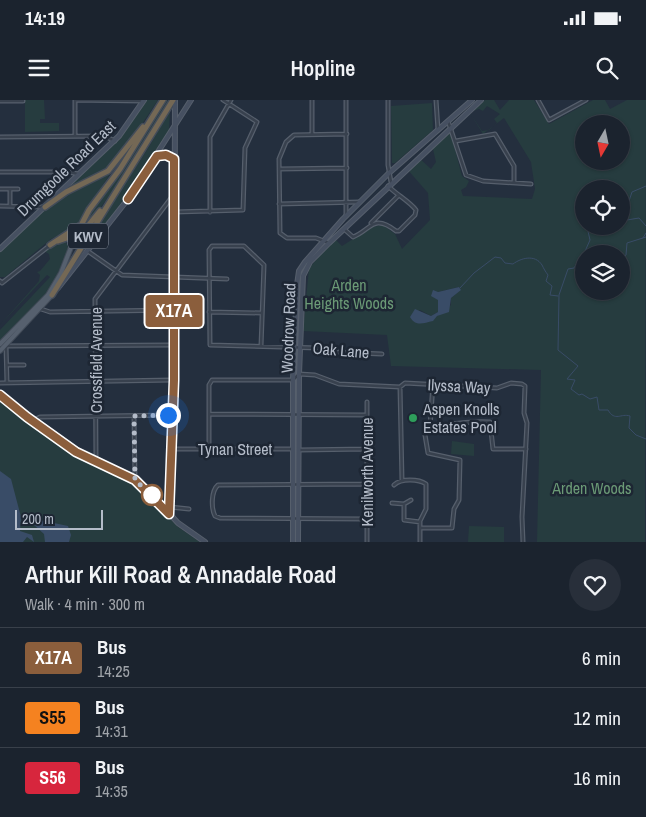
<!DOCTYPE html>
<meta charset="utf-8">
<style>
body{margin:0;font-family:"Archivo Narrow",sans-serif;background:#282f3a;color:#f1f3f6;height:100vh;display:flex;flex-direction:column;font-size:19px;white-space:nowrap}
*{box-sizing:border-box;margin:0}
p{font-size:16px;color:#a0a4aa}
.icon{flex:none;width:28px;height:28px;fill:none;stroke:currentColor;stroke-width:2;stroke-linecap:round;stroke-linejoin:round}
.map{position:relative;height:442px;overflow:hidden}
.details{display:flex;flex-direction:column;background:#1b232e;flex:1}
.details>*{flex:none}
.badge{padding:0 10px;border-radius:4px;font-size:18px;line-height:32px}
.needle{width:32px;rotate:189deg}
.fabs{position:absolute;left:575px;top:15px;display:grid;gap:10px}
.fabs a{display:grid;place-items:center;width:55px;height:55px;border-radius:50%;background:#1b232e;box-shadow:0 1px 4px #0004,0 0 0 1px #39404a;font-size:25px}
.scale{position:absolute;left:15px;bottom:12px;width:88px;box-sizing:border-box;padding-left:5px;border:2px solid #b4bcc9;border-top:0;font-size:14px;line-height:18px;white-space:nowrap;color:#b4bcc9;-webkit-text-stroke:4px #1d2633;paint-order:stroke}
.you{position:absolute;width:25px;height:25px;margin:-12px;border:4px solid #fff;border-radius:50%;background:#1a73e8;box-shadow:0 0 0 8px #1a73e833}
.map>.badge{position:absolute;translate:-50% -50%;box-shadow:0 0 0 2px #fff}
.round{display:grid;place-items:center;flex:none;width:52px;height:52px;border-radius:26px;background:#282f3a}
.headline{display:flex;align-items:center;justify-content:space-between;height:85px;padding:0 25px}
h1{font-size:24px;font-weight:600;line-height:38px}
ul{padding:0;list-style:none}
li{display:flex;align-items:center;gap:15px;height:60px;padding:0 25px;border-top:1px solid #39404a}
li div{flex:1}
li b{display:block;font-size:19px}
li em{font-style:normal}
li .badge{min-width:55px;font-weight:700;text-align:center}
.status{display:flex;justify-content:space-between;align-items:center;height:35px;padding:0 25px;background:#1b232e;direction:ltr}
.status svg{height:14px;fill:currentColor}
header{display:flex;justify-content:space-between;align-items:center;height:65px;padding:0 25px;background:#1b232e;font-size:22px;font-weight:600}
.map>svg:first-child{display:block}
.green{fill:#263c3f;fill-rule:evenodd}
.water{fill:#394c67}
.lines{fill:none;stroke-linecap:round;stroke-linejoin:round}
.stream{stroke:#394c67;stroke-width:1}
.street-casing{stroke:#565f6c;stroke-width:5}
.secondary-casing{stroke:#565f6c;stroke-width:6}
.primary-casing{stroke:#414a57;stroke-width:6}
.highway-casing{stroke:#434c59;stroke-width:8}
.street{stroke:#38414e;stroke-width:2.5}
.secondary{stroke:#465061;stroke-width:4}
.primary{stroke:#56606e;stroke-width:4}
.highway{stroke:#746855;stroke-width:5}
.line-casing{stroke:#fff;stroke-width:11}
.line{stroke:#8b5e3c;stroke-width:8}
.walk{stroke:#b4bcc9;stroke-width:5;stroke-dasharray:0 9}
.leisure-dot{fill:#2e9e5b;stroke:#1d2633;stroke-width:2}
.stop-dot{fill:#fff;stroke:#8b5e3c;stroke-width:2.5}
.labels{text-anchor:middle;dominant-baseline:central;stroke-width:5;stroke-linejoin:round;paint-order:stroke}
.shield{fill:#1d2633;stroke:#878f9c;stroke-width:1}
.shield-label{font-size:15px;font-weight:bold;fill:#b4bcc9}
.street-label{font-size:16px;fill:#b4bcc9;stroke:#1d2633}
.park-label{font-size:16px;fill:#6b9a76;stroke:#1d2633}
.poi-label{font-size:16px;fill:#b4bcc9;stroke:#1d2633;text-anchor:start}
</style>
<div class="status"><b>14:19</b><svg viewBox="0 0 49 12"><path d="M0 12V9h3v3zM5 12V6h3v6zM10 12V3h3v9zM15 12V0h3v12zM26 1h20v11H26zM47 4h2v5h-2z"/></svg></div>
<header><svg class="icon" aria-label="menu" viewBox="0 0 24 24"><path d="M4 6h16M4 12h16M4 18h16"/></svg>Hopline<svg class="icon" aria-label="search" viewBox="0 0 24 24"><circle cx="10" cy="10" r="6"/><path d="M15 15l6 6"/></svg></header>
<div class="map">
<svg width="646" height="442" viewBox="0 0 646 442">
<rect width="100%" height="100%" fill="#242f3e"/>
<path class="green" d="M25,0H44L45,19H40V23H59V31L25,32Z
M146,0H158L124,51L105,71L66,89L118,40Z
M164,0L170,1L121,79L86,128L79,130Z
M485,0H494L500,10L509,0H534L549,24L593,0H605L610,9L627,0H646L645,442H537L541,270L391,266L387,235L303,231L309,168L335,139L342,146L372,127L383,125L395,134L402,149L430,120L428,93L407,69L418,57L431,69L436,62L432,45L450,31L462,76L469,81L466,87L461,90L463,96L532,99L535,89L531,62L504,18L483,34L470,13L482,31L489,30L497,23L494,19L500,14L487,6L483,11L479,9L473,11ZM584,24H621V61H584ZM584,89H621V126H584ZM584,154H621V191H584ZM459,187L460,190L451,198V205L437,216L410,217L420,210L431,216L438,212V192Z
M432,3L433,30L395,63H392L391,6Z
M170,10L169,32L154,56L108,123L66,175L150,45Z
M118,62L75,127L51,139L5,177H0V152L50,104Z
M65,141L69,147L57,176L48,192L0,242V230L50,177L47,175L0,225L39,181L40,175L37,172L40,171L50,159L49,154L44,151L30,164L32,165L28,163L43,151Z
M0,298L77,356L130,381L148,395L178,427L200,442H0Z
M452,341L474,344V356L451,354Z
M469,426L504,427V442H468Z"/>
<path class="water" d="M459,187L461,190L451,198L449,212L437,216L433,221C423,223 416,227 410,217L415,209L431,216L438,212V200L431,196L433,190L438,192Z
M0,371L11,379L21,417L20,431L32,435L34,442L27,437L23,442H0Z
M35,419L68,426L71,435L69,442H45L44,434L33,424Z"/>
<g class="lines">
<path class="stream" d="M621,106L629,101L632,92L646,86
M621,116L627,120L639,118L646,126
M643,138L646,133
M582,158L590,140L587,127
M584,158L578,161L574,168L568,169L559,195L558,250L578,266L567,279L575,280L571,289L579,295L582,294L590,299L597,297L599,310H608C615,322 621,313 630,316L629,328L636,335L646,339
M621,160L626,155L627,143L646,137
M460,188L474,173L495,157L501,158L505,163L513,164C521,158 535,154 542,165C544,169 545,171 548,175L546,181L552,186L550,195L558,196"/>
<g class="street-casing">
<path id="street" d="M75,0L143,1
M75,0V36
M312,0V34
M346,0V116
M388,0V65L391,82
M436,0L438,30
M538,0L549,20L586,0
M0,1H23
M448,21L466,75L483,81L531,84
M0,37L104,36L115,41
M456,41L495,34L514,66V83
M279,69L347,68
M0,72H69L78,74
M0,89H18
M10,89V106
M279,104L360,102
M0,106L43,107
M175,112L243,110L245,48L257,22L223,0
M210,112V37L231,0
M371,123L398,96
M344,129L353,137C371,130 373,113 396,131H399L415,115L416,110C409,101 397,95 388,86
M329,143L316,138H287L280,133L279,59L286,42L294,35L347,34
M89,152L122,175L227,179
M0,181L2,183L49,146
M41,209L50,212L174,210
M209,212L262,213
M261,246L264,165L244,146H212L209,150L210,245L319,248L335,252L382,254
M7,265H24
M0,283L173,280
M7,283L6,246L173,245
M400,287L402,381
M367,302V442
M209,314L367,315
M134,316L135,380
M34,320L40,317L173,315
M430,326L433,284
M172,349H293
M209,349V285L212,280H293L299,274L315,275L339,284L400,287L405,283L497,288L511,283L522,284L525,286L524,313L527,323L522,417L523,442
M299,350L367,349
M96,362L95,199L174,94
M367,384L218,385C211,391 211,408 215,416L220,418L367,419
M394,385C401,378 419,379 426,384V409L420,421V442
M392,403L404,404L411,400
M404,404V420L420,422
M170,407L189,409
M420,428H452L454,409L459,400L460,360L428,353L425,335L427,327C448,325 468,320 490,322L493,349H526"/>
</g>
<g class="secondary-casing">
<path id="secondary" d="M157,56L166,55L174,59
M0,149L119,36L144,0
M58,188L128,99L191,0
M0,295L27,317L76,352L135,380L156,399L178,423L205,442
M169,414L174,280L175,0
M293,442V280L297,185L299,171L305,162L343,119L389,73L472,0
M298,442L299,274L303,176L310,162L329,143L481,0"/>
</g>
<g class="primary-casing">
<path id="primary" d="M0,244L48,195L61,173L75,137
M0,251L52,195"/>
</g>
<g class="highway-casing">
<path id="highway" d="M45,107L66,92L108,71L143,27
M75,137L89,110L120,69L163,0
M58,141L82,133L100,111
M50,145L79,126
M52,195L173,0"/>
</g>
<use href="#street" class="street"/>
<use href="#secondary" class="secondary"/>
<use href="#primary" class="primary"/>
<use href="#highway" class="highway"/>
</g>
<g class="lines">
<g class="line-casing">
<path id="line" d="M0,295L27,317L76,352L135,380L169,414L174,280V59L166,55L157,56L128,99"/>
</g>
<use href="#line" class="line"/>
<path class="walk" d="M152,395L156,399L135,380L134,316L168,315"/>
</g>
<circle class="leisure-dot" cx="413" cy="318" r="5"/>
<circle class="stop-dot" cx="152" cy="395" r="10"/>
<g class="labels">
<rect class="shield" x="68" y="123.5" width="40" height="25" rx="4"/>
<g class="shield-label">
<text x="88" y="136">KWV</text>
</g>
<g class="street-label">
<text transform="translate(66 68) rotate(-44)">Drumgoole Road East</text>
<text transform="translate(288 228) rotate(-88)">Woodrow Road</text>
<text transform="translate(341 250) rotate(5)">Oak Lane</text>
<text transform="translate(96 260) rotate(-90)">Crossfield Avenue</text>
<text transform="translate(459 286) rotate(3)">Ilyssa Way</text>
<text x="235" y="349">Tynan Street</text>
<text transform="translate(367 372) rotate(-90)">Kenilworth Avenue</text>
</g>
<g class="park-label">
<text x="349" y="185">Arden<tspan x="349" dy="18">Heights Woods</tspan></text>
<text x="592" y="388">Arden Woods</text>
</g>
<g class="poi-label">
<text x="423" y="309">Aspen Knolls<tspan x="423" dy="18">Estates Pool</tspan></text>
</g>
</g>
</svg>
<div class="fabs">
<a><svg class="needle" viewBox="-14 -14 28 28"><path d="M0-13l5 13h-10z" fill="#e53935"/><path d="M0 13l5-13h-10z" fill="#a0a4aa"/></svg></a>
<a><svg class="icon" aria-label="locate" viewBox="0 0 24 24"><circle cx="12" cy="12" r="6"/><path d="M12 2v4M12 18v4M2 12h4M18 12h4"/></svg></a>
<a><svg class="icon" aria-label="layers" viewBox="0 0 24 24"><path d="M12 4l9 5-9 5-9-5zM3 14l9 5 9-5"/></svg></a>
</div>
<div class="scale">200 m</div>
<div class="you" style="left:168px;top:315px"></div>
<b class="badge" style="left:174px;top:211px;background:#8b5e3c;color:#fff">X17A</b>
</div>
<section class="details">
<div class="headline"><div><h1>Arthur Kill Road &amp; Annadale Road</h1><p>Walk · 4 min · 300 m</p></div><a class="round"><svg class="icon" aria-label="heart" viewBox="0 0 24 24"><path d="M12 20l-8-8c-3-5 5-10 8-4 3-6 11-1 8 4z"/></svg></a></div>
<ul>
<li><span class="badge" style="background:#8b5e3c;color:#fff">X17A</span><div><b>Bus</b><p>14:25</p></div><em>6 min</em></li>
<li><span class="badge" style="background:#f58220;color:#111">S55</span><div><b>Bus</b><p>14:31</p></div><em>12 min</em></li>
<li><span class="badge" style="background:#d7263d;color:#fff">S56</span><div><b>Bus</b><p>14:35</p></div><em>16 min</em></li>
</ul>
</section>
